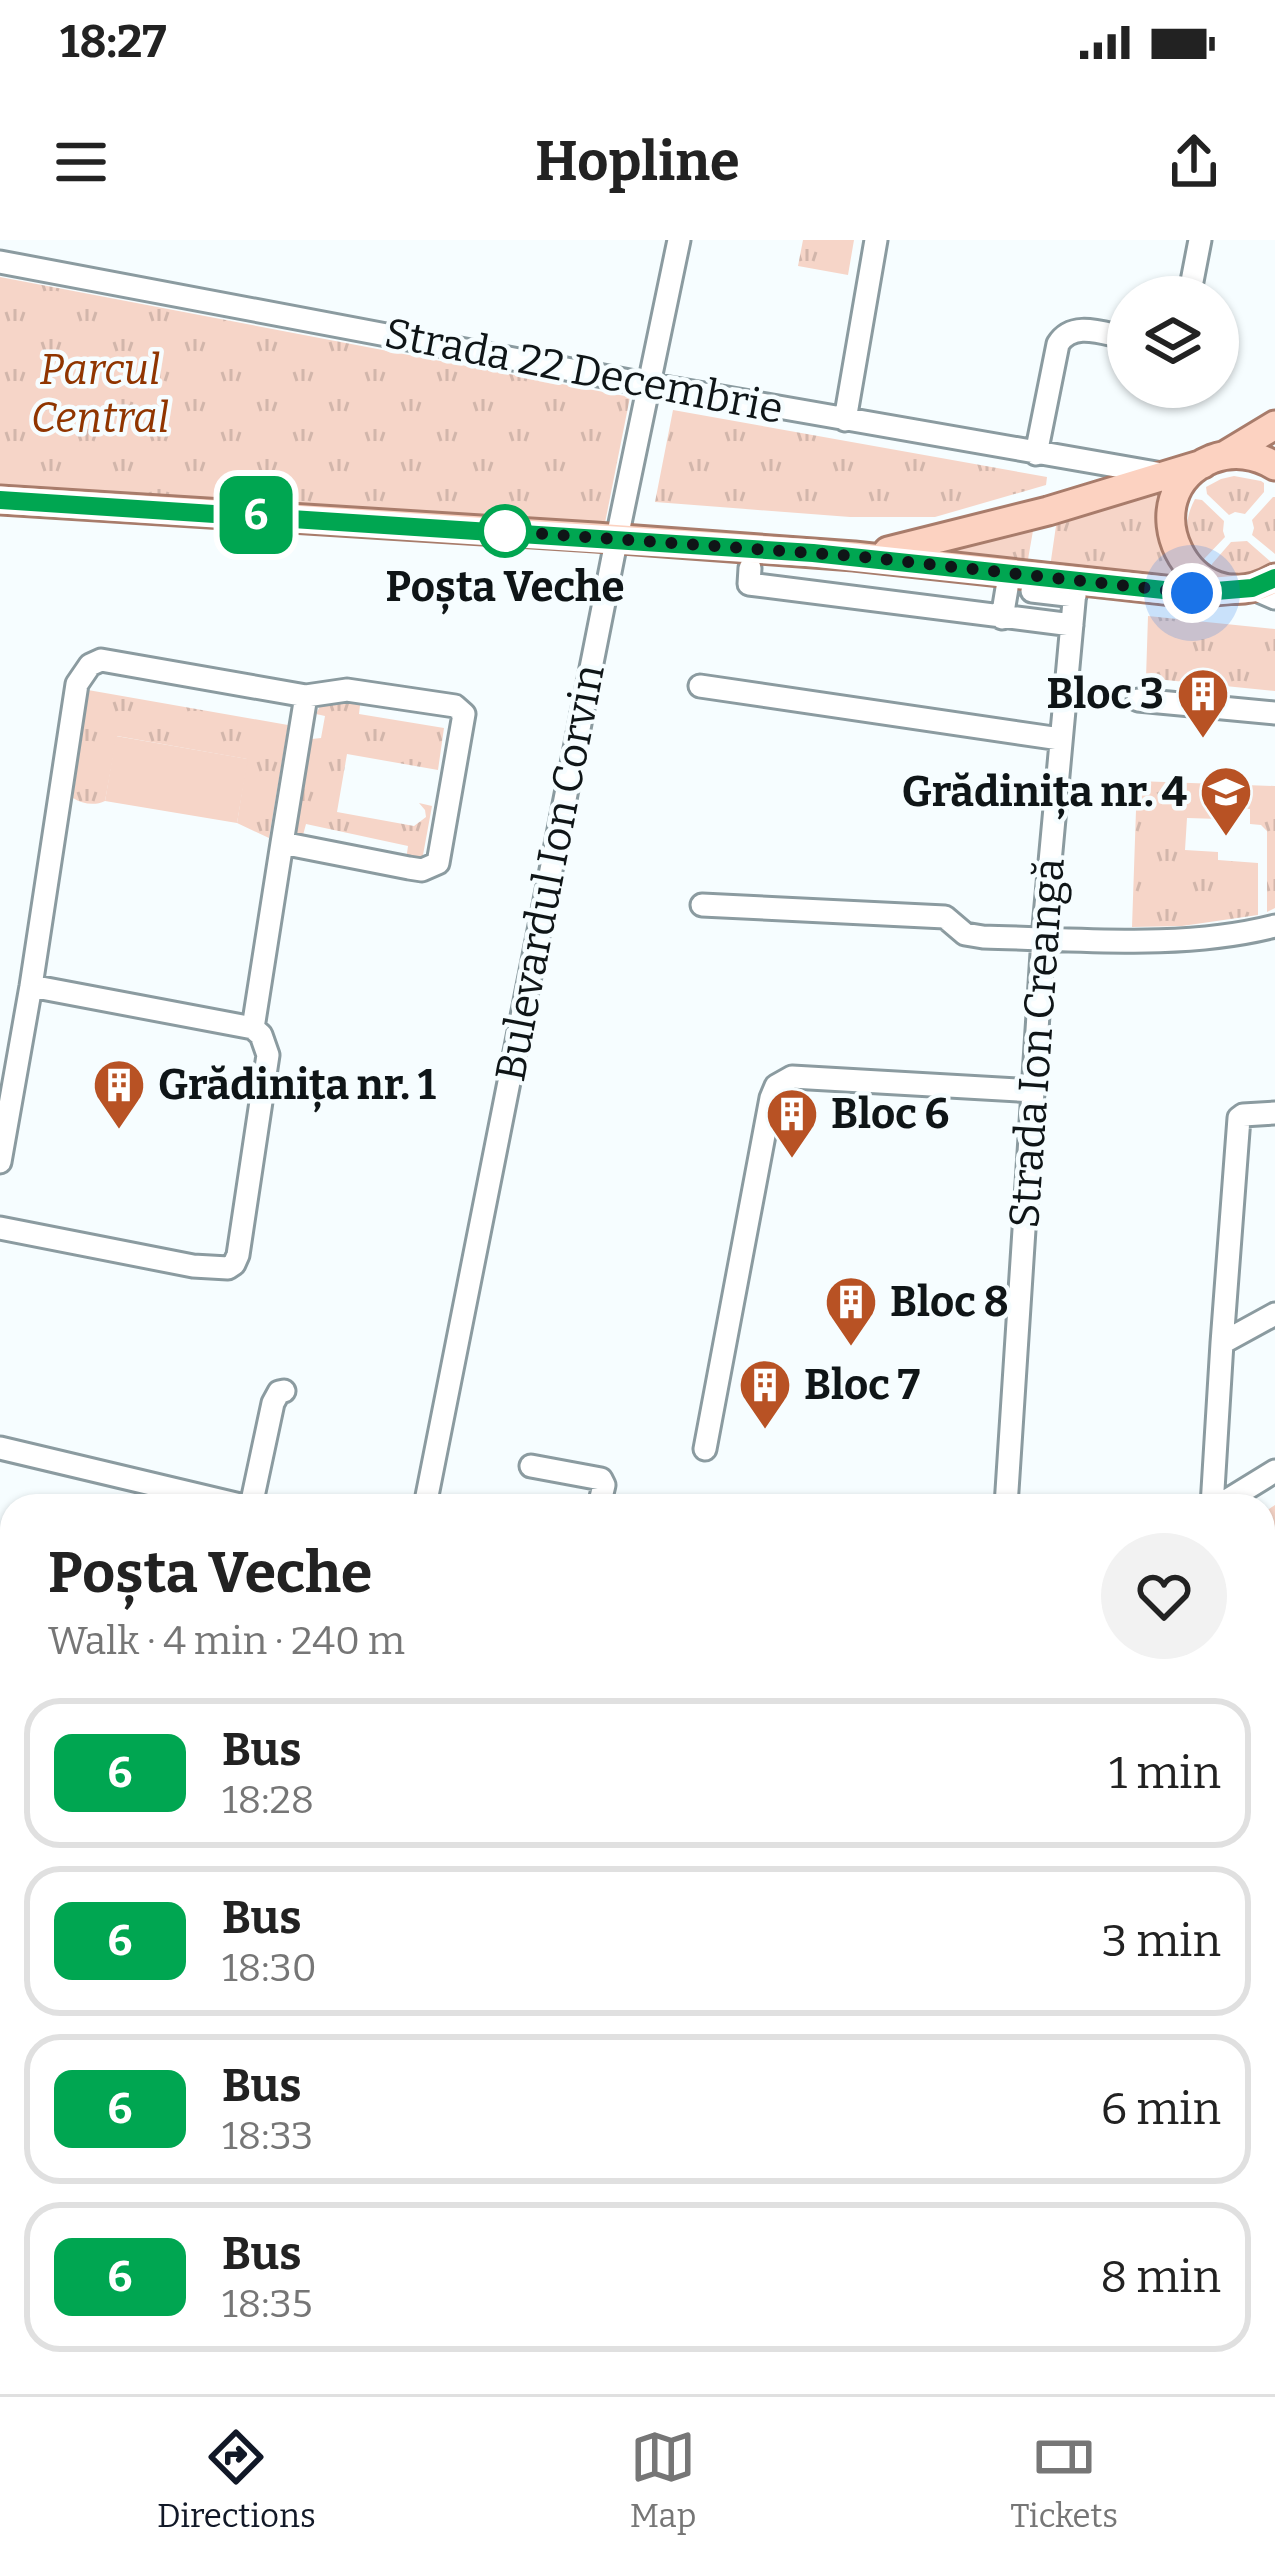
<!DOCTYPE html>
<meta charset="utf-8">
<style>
body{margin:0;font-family:Bitter,serif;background:#f2f2f2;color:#222;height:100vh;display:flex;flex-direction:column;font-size:45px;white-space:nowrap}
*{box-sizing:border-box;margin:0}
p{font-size:39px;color:#767676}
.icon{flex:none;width:66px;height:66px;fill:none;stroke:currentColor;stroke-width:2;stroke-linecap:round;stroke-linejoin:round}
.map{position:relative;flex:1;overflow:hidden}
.sheet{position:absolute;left:0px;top:1254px;width:1275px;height:900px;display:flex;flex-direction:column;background:#fff;border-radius:36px 36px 0 0;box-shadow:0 3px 9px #0004}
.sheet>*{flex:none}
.badge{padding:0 24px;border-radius:18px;font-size:42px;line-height:78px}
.fabs{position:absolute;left:1107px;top:36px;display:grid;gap:24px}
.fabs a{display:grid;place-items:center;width:132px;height:132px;border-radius:50%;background:#fff;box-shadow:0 3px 9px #0004;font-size:60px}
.you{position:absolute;width:60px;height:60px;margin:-30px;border:9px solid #fff;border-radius:50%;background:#1a73e8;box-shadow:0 0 0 18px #1a73e833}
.map>.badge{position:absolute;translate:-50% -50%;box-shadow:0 0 0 6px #fff}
.round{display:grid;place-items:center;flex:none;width:126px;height:126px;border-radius:63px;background:#f2f2f2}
.headline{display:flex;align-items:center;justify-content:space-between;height:204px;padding:0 48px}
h1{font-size:57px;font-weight:700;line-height:90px}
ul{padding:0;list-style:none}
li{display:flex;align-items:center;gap:36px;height:150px;margin:0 24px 18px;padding:0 24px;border:6px solid #e0e0e0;border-radius:36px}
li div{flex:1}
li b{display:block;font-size:45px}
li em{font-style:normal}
li .badge{min-width:132px;font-weight:700;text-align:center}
.status{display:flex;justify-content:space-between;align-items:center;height:84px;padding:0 60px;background:#fff;direction:ltr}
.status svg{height:33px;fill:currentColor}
header{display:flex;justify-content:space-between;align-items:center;height:156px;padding:0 48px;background:#fff;font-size:54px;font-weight:700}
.tabs{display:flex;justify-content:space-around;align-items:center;height:168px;border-top:3px solid #e0e0e0;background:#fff;font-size:33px;color:#767676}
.tabs a{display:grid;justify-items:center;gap:6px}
.tabs .current{color:#111827}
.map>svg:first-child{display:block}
.grass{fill:url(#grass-tufts)}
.pitch{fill:#f6d5c8}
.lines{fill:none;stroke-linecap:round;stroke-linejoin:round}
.minor-casing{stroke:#8b9ba0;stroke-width:27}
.major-casing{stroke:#a87c6b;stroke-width:33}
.minor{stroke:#fff;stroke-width:21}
.major{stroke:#fcd2c1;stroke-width:27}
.line-casing{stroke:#fff;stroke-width:27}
.line{stroke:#00a651;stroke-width:18}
.walk{stroke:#0f1517;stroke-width:12;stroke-dasharray:0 21.6}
.stop-dot{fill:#fff;stroke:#00a651;stroke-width:6}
.labels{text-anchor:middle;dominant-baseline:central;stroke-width:9;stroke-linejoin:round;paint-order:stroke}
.park-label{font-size:42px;font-style:italic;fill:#903500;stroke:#f6fdff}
.street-label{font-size:42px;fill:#0f1517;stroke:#f6fdff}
.stop-label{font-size:42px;font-weight:bold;fill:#0f1517;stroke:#f6fdff}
.poi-label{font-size:42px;font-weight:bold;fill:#0f1517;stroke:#f6fdff;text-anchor:start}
</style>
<div class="status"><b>18:27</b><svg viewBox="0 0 49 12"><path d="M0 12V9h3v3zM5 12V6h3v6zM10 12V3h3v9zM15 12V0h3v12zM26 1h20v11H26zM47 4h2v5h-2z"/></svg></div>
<header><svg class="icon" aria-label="menu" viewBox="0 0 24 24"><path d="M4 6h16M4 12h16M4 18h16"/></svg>Hopline<svg class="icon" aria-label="share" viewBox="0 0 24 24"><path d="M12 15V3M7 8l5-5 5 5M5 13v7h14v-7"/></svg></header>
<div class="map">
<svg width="1275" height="2154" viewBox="0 0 1275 2154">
<defs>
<pattern id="grass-tufts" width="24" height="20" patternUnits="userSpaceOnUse" patternTransform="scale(3)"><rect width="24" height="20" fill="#f6d5c8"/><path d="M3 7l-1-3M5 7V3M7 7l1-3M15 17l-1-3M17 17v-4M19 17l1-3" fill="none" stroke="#d2b6ab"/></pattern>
</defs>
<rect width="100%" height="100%" fill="#f6fdff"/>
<path class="grass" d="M803,0H854L848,35L798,26Z
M0,37L630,157L604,288L0,244Z
M673,170L1047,237L1046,245L935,277H850L655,262Z
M1234,236L1261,241L1264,243V252L1245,274L1235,272L1229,275L1207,254L1206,247L1221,239Z
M1182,239L1169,259L1189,342L1050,327L1057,279Z
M1273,257H1275V314L1252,295L1254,288L1252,280Z
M1195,259L1202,260L1224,281L1223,291L1225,297L1204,319L1197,321C1184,301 1184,279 1195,259Z
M1034,285L1027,325L925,313Z
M1247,301L1271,322L1273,328L1259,337L1211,333L1212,324L1231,302Z
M1148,376L1275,389V451L1146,438Z
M88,450L288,485L269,598L237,583L247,519L117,496L105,561C95,566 82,564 73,558Z
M361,457L359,474L444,488L438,530L347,514L337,572L414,586L426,577L425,570L419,563L432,566L423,615L419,621L406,620L408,606L306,584L302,599L295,593L312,499L321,498L325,476L316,474L321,464Z
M1137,541L1275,546V668L1267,672V591L1261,585L1250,584V569L1220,567L1219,579L1187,578L1185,610L1218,612V620L1258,623V675L1182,686L1132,687Z
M1275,1265V1445L1263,1446V1273Z"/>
<path class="pitch" d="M116,496L248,519L237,583L105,561Z
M0,1509L12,1512V1927L0,1925Z
M0,2055L12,2057V2142H381L380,2154H0Z"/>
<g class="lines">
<g class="minor-casing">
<path id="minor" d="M0,22L635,142L1162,234
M1189,57L1200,0
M845,180L876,0
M1036,214L1058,104C1073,80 1104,94 1128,98
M750,328L749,344L1072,385
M1252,348L1275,358
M1032,351L1075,356
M1002,378L1007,348
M700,446L1060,499
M1138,460L1275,473
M282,603L306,456
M702,665L945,677L965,694L983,697C1079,699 1181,710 1275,686
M0,922L31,746L77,444L90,425L101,420L306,456L347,450L455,466L464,474L438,623L422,630L409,628L282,603L253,788
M0,988L193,1026L228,1028L234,1024L238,1015L268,815L261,795L253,788L31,746
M1222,1103L1239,878L1243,875L1275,873
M0,1208L244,1266
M705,1209L771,858L776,846L792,837L1034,851
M531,1226L601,1239L604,1245L599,1266
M251,1266L273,1163L279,1152L284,1151
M425,1266L613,317L679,0
M1006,1266L1043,698L1076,340
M1212,1266L1222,1103L1275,1074
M1218,1266L1275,1231
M1263,1466L1275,1465
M0,1490L12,1493
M1263,1892L1275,1876
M493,2154L495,2142
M648,2154L650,2142
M752,2154V2150
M848,2154L850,2142
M964,2154L965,2142"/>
</g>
<g class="major-casing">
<path id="major" d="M1227,214L1275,185
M1275,226C1256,214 1233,211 1212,219C1126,254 1188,389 1275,338
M0,260L595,297L854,316L1192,353L1235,349
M888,311L1048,271L1203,224"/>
</g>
<use href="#minor" class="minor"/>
<use href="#major" class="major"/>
</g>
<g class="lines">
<g class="line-casing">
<path id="line" d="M0,260L813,313L1192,353L1252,348L1275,338"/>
</g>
<use href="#line" class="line"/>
<path class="walk" d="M505,291H502L854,316L1192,353"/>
</g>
<defs>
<g id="building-pin" transform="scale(2.7)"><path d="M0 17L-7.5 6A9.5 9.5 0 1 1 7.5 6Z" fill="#b85224" stroke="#f6fdff"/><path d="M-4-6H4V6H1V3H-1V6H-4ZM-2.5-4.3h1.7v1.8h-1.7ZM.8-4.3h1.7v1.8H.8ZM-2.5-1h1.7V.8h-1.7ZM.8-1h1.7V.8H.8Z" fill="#fff"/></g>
<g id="school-pin" transform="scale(2.7)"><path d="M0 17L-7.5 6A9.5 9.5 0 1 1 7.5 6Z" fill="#b85224" stroke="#f6fdff"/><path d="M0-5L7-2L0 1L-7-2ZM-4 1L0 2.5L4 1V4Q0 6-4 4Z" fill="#fff"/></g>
</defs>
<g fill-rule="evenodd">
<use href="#building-pin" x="1203" y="454"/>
<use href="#school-pin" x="1226" y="552"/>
<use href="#building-pin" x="119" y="845"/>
<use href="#building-pin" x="792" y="874"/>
<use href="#building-pin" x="851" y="1062"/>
<use href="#building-pin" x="765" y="1145"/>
</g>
<circle class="stop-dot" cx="505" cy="291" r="24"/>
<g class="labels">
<g class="park-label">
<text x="100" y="130">Parcul<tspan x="100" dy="48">Central</tspan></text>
</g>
<g class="street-label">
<text transform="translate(584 131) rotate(11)">Strada 22 Decembrie</text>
<text transform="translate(550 633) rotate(-79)">Bulevardul Ion Corvin</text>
<text transform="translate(1037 803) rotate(-86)">Strada Ion Creangă</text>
</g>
<g class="stop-label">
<text x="505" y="347">Poșta Veche</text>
</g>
<g class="poi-label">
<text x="1164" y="454" text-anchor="end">Bloc 3</text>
<text x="1187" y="552" text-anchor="end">Grădinița nr. 4</text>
<text x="158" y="845">Grădinița nr. 1</text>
<text x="831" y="874">Bloc 6</text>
<text x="890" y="1062">Bloc 8</text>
<text x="804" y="1145">Bloc 7</text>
</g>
</g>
</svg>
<div class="fabs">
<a><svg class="icon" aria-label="layers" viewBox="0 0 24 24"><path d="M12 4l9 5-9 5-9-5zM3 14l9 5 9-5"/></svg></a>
</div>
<div class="you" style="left:1192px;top:353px"></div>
<b class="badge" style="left:256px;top:275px;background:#00a651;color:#fff">6</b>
<section class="sheet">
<div class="headline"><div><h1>Poșta Veche</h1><p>Walk · 4 min · 240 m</p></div><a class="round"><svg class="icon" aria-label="heart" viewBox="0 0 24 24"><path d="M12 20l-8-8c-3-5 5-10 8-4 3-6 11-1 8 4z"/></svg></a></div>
<ul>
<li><span class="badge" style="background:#00a651;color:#fff">6</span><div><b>Bus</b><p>18:28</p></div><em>1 min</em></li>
<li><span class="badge" style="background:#00a651;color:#fff">6</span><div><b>Bus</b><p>18:30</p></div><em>3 min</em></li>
<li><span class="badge" style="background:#00a651;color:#fff">6</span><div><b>Bus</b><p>18:33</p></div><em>6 min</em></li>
<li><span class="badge" style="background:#00a651;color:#fff">6</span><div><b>Bus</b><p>18:35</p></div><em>8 min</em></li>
</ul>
</section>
</div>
<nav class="tabs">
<a class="current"><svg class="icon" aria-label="directions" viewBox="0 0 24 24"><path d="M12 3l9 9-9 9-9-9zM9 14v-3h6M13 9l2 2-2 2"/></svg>Directions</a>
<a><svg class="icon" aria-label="map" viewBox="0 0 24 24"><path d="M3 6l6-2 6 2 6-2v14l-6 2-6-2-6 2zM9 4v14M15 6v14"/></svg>Map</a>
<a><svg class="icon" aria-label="tickets" viewBox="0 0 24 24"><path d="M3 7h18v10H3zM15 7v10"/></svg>Tickets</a>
</nav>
